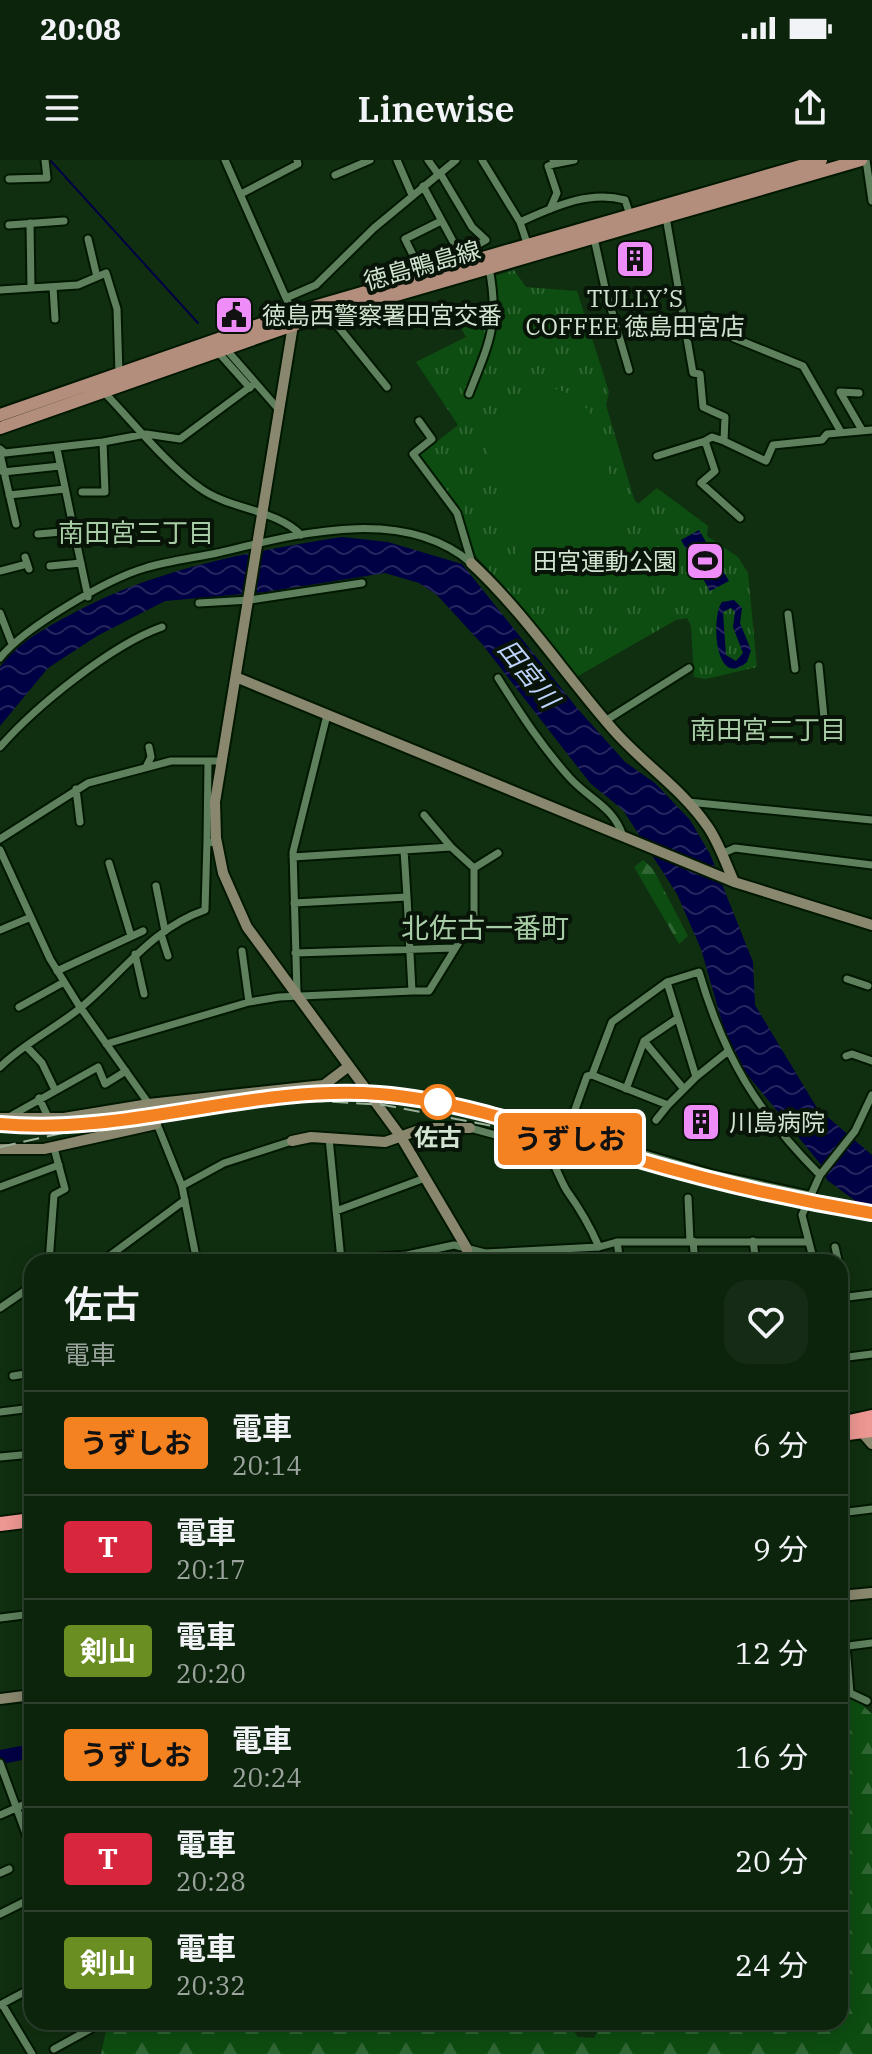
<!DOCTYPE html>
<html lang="ja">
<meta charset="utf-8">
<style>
body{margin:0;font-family:"IBM Plex Serif","Noto Sans JP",serif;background:#152b15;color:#f1f3f6;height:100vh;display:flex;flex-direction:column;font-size:30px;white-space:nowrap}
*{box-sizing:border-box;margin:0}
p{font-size:26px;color:#9aa49d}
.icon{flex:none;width:44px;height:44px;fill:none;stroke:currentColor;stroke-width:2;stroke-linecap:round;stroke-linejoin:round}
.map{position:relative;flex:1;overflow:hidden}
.panel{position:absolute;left:24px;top:1094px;width:824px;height:776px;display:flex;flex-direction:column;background:#0c230c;border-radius:24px;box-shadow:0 4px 20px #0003,0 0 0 2px #2c402d}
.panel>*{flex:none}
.badge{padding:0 16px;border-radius:6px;font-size:28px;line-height:52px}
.map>.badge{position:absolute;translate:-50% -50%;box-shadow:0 0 0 4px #fff}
.round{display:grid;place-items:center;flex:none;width:84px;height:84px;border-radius:24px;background:#152b15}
.headline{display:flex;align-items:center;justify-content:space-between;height:136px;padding:0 40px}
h1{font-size:38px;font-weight:600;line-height:60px}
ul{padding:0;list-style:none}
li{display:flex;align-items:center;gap:24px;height:104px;padding:0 40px;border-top:2px solid #2c402d}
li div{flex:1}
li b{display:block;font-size:30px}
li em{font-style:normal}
li .badge{min-width:88px;font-weight:700;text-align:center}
.status{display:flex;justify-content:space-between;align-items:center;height:56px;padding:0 40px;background:#0c230c;direction:ltr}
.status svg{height:22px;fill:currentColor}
header{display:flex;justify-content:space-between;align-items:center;height:104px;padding:0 40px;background:#0c230c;font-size:36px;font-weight:600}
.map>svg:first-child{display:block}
.grass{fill:url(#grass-tufts)}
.forest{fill:url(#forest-firs)}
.pitch{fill:#0d4d11}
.water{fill:url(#water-waves);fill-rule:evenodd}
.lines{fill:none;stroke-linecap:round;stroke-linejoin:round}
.stream{stroke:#004;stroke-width:2}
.river{stroke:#004;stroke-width:14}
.street-casing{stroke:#001700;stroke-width:11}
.secondary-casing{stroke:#001700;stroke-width:14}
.primary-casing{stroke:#001700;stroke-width:16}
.highway-casing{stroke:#001700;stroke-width:18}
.street{stroke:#5e805d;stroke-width:7}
.secondary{stroke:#89876d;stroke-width:10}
.primary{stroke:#b48e7d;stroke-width:12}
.highway{stroke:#ed9792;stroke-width:14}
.rail{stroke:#9bb09a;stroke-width:2;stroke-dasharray:16 8;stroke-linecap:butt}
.line-casing{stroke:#fff;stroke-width:18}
.line{stroke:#f58220;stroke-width:12}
.stop-dot{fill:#fff;stroke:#f58220;stroke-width:4}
.labels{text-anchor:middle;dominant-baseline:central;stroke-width:8;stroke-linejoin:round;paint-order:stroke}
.street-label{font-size:24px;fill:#d2e4d1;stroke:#071407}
.poi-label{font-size:24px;fill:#d2e4d1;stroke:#071407;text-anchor:start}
.stop-label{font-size:24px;font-weight:bold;fill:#d2e4d1;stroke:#071407}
.neighbourhood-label{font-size:26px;fill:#a8cca6;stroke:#071407}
.water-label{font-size:26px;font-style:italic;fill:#bed3fc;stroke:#071407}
.quarter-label{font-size:28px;fill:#a8cca6;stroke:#071407}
</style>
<div class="status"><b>20:08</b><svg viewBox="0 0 49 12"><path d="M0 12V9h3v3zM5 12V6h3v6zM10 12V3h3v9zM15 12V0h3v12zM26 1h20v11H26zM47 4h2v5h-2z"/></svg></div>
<header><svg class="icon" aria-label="menu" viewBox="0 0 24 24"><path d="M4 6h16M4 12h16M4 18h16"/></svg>Linewise<svg class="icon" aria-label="share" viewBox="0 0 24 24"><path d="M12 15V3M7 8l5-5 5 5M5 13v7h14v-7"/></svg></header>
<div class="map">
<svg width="872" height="1894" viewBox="0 0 872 1894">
<defs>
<pattern id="grass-tufts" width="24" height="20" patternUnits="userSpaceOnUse" patternTransform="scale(2)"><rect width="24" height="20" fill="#0d4d11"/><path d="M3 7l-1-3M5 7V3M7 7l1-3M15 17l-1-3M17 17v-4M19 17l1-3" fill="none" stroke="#2f6633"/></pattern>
<pattern id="forest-firs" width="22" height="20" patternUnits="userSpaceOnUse" patternTransform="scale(2)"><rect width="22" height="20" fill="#0d4d11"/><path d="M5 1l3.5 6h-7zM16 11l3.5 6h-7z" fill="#2f6633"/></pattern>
<pattern id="water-waves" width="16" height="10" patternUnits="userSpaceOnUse" patternTransform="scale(2)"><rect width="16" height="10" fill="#004"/><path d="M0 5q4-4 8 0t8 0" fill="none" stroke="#24255e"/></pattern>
</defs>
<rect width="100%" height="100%" fill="#102f10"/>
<path class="grass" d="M514,110L526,127L577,131L609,232L606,245L634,339L638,344L657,328L708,366L707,376L738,397L748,413L757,507L706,519L694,517L691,466L687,458L676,460L578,516L569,511L520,444L475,395L457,347L420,295L458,265L416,202L466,177L459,164L487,160L489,118Z"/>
<path class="forest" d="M643,700L653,709L688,776L679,784L634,707Z
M840,1524L872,1554V1894H101L108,1862H567L578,1877L594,1878L602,1862H840Z"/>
<path class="pitch" d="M535,227C559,226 579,235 592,256L635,396L624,399L622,395C593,445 544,438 516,392L478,260L490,257L492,261L509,238Z"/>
<path class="water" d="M699,370L729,421L710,431L681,380Z
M342,377L388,382L462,404L577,548L625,602L655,623L690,660L710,694L753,802L755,845L817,948L872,995V1053L827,1020L822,1006L746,913L724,869L701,789L677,734L623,650L590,623L482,484L437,435L419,423L385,413L265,432L165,441L97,476L48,508L0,566V507C18,483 42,470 68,456C153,409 247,392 342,377Z
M734,440L742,448L740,463L751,490L747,502C714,531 711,455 722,442ZM731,448L735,452L733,467L743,493L736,501L726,495L723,452Z"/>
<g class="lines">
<path class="stream" d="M50,0L198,163"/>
<path class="river" d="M0,1597L32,1591"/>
<g class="street-casing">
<path id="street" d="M225,0L286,138
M397,0L412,35
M428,0L438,14
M482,0L520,62
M866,0L872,41
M554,4L574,0
M440,13L472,67L486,80L460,95
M335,15L370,0
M9,19L47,18L45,0
M423,26L462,98
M241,34L298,4L297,0
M550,49L557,33L548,6L554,4L553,0
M666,57L693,213L700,214L703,247L725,257L724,281L766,301L773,285L822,280L827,274L872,270
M30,63L31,128
M9,65L64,61
M594,78L605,128L629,210
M88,79L97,117
M528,86L520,62C554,47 588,30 625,40L630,55
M423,115L405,79L441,61
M53,127L55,159
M0,130L78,125L106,113L117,149L119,214
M293,153L286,138L316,125L374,68L456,0
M328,154L387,227
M734,178L803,206L841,272
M226,189L280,251
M217,191L250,228
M103,231C131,260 168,306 200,328C230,350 276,349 301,375
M859,233L840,232L862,270
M469,234C489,183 500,164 489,108
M419,261L432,279L413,294L457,353L471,400
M724,281L712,277L705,281L715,311L701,323L740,358
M103,282L146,274L180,279L254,224
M0,289L5,293L103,282L105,332H82
M0,294L16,364
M657,296L705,281
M3,312L60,306
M9,335L65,329
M74,371L88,437
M38,374L74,371L57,289
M25,397L29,409
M50,406L81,403
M0,411L27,404
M199,443L250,440L362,423
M0,453L12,484
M788,454L795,509
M0,498C24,468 107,419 145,408C168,401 193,398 217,393C295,375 402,344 471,403
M819,506L825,568
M498,518C520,553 542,587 570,618C590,640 613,646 623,676
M605,561L689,508
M0,587C35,547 111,485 162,467
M146,607L151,597L149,587
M76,629L80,662
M688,642L872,660
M424,655L451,687
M0,679L88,623L171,601H223
M207,681L208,601
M0,690L50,799L78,844L149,944L182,1026L197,1102
M404,690L407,737
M721,694L735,688L872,705
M293,697L451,687L474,708V758L429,831H412
M109,703L131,776
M474,708L498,693
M156,726L165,771
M0,770L31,757
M161,774L168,796
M242,791L249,842
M295,793L454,788
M135,794L144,834
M57,811L143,771
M847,819L868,826
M297,832L293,692L327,555
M19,847L64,822
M644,881L684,929
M106,884L249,842L279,837L412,831L407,737L294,743
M26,886L42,903L55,930
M727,892L696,917L667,822L699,812C724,897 757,952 820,1015
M846,896L852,894L872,901
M0,907C23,884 54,869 79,849C121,815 152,768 205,750L207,681L217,684
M592,915L612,862L667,822
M626,929L644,881L678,858
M426,934L549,966
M39,938L49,959
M7,958L98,907L105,924L126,911
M656,960L668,945
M470,968L540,987L549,966L713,1014L809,1035
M567,972L587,916L592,915L668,945L696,917
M329,978L341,1100L407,1095L454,1085L485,1093L599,1087L617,1082H809
M540,987C555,998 557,1015 567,1031C580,1049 590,1066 599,1087
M546,988L587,999
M182,1026L224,1003L292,981
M0,1027L59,1005
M688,1038L690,1081
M336,1051L425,1018
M693,1081L695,1102
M753,1081L756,1102
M617,1082L620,1102
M49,1102L54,1035L65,1029L54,988
M85,1102L108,1097L185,1040
M814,1102L802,1055L820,1015L855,971L872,935
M832,1102L838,1100L835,1087
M840,1138L872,1134
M0,1148L32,1126
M840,1198L872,1194
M13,1216L32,1213
M0,1252L32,1248
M0,1297L32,1294
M840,1353L872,1349
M0,1458L32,1454
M846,1486L850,1533L867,1541
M840,1487L872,1483
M0,1603L32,1690
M0,1655L32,1641
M0,1713L9,1709
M0,1754L32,1738
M2,1844L32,1894
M0,1845L32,1828
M54,1889L94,1867L92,1862"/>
</g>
<g class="secondary-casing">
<path id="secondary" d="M294,159L215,642L216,678L223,713L247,767L401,977L466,1087L470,1102
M471,403C522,450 564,513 610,566C640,602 681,627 708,667C719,683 726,704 734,722
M238,518L734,722L872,765
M0,958H64L149,944L324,925L349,906
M292,981L311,977L385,982L425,968H470
M0,989H44L156,964
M859,1269L872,1284
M840,1436L872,1433
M0,1539L32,1535"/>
</g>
<g class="primary-casing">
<path id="primary" d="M0,255L293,153L821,0
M0,268L296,164L861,0"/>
</g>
<g class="highway-casing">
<path id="highway" d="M840,1264L872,1257
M840,1274L872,1270
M0,1364L32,1360"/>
</g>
<use href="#street" class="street"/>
<use href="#secondary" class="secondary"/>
<use href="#primary" class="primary"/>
<use href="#highway" class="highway"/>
<path class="rail" d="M0,964L56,965
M0,987L85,968L267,944L319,941L384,945L498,967L734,1032L872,1057"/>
</g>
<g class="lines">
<g class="line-casing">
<path id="line" d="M0,964C127,976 252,924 379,934C467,941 552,974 636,999C714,1022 792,1040 872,1053"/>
</g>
<use href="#line" class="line"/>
</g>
<defs>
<g id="building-square" transform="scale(2)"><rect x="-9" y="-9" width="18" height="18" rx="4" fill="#ee8cf8" stroke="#071407"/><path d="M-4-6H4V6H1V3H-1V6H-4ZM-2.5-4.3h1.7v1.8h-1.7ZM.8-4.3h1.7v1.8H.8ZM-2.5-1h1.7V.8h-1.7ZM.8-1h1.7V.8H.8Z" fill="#111"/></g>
<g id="civic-square" transform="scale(2)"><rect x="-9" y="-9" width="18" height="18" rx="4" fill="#ee8cf8" stroke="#071407"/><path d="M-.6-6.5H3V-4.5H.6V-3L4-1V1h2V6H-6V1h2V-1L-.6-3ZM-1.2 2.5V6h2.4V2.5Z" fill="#111"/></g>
<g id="stadium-square" transform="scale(2)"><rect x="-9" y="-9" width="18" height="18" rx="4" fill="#ee8cf8" stroke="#071407"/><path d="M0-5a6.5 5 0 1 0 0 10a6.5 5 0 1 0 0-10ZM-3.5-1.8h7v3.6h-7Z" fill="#111"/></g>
</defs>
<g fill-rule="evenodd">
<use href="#building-square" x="635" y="99"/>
<use href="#civic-square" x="234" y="155"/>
<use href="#stadium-square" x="705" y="401"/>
<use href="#building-square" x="701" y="962"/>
</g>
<circle class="stop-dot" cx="438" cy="942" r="16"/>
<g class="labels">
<g class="street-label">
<text transform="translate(422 105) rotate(-16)">徳島鴨島線</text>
</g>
<g class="poi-label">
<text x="635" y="138" text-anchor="middle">TULLY’S<tspan x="635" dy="28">COFFEE 徳島田宮店</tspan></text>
<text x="262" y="155">徳島西警察署田宮交番</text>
<text x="677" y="401" text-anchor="end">田宮運動公園</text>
<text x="729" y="962">川島病院</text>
</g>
<g class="stop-label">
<text x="438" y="977">佐古</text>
</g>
<g class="neighbourhood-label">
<text x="136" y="372">南田宮三丁目</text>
<text x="768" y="569">南田宮二丁目</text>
</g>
<g class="water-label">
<text transform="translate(529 513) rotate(51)">田宮川</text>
</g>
<g class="quarter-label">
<text x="485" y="767">北佐古一番町</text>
</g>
</g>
</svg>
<b class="badge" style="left:570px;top:979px;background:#f58220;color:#111">うずしお</b>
<section class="panel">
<div class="headline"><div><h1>佐古</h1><p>電車</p></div><a class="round"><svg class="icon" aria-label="heart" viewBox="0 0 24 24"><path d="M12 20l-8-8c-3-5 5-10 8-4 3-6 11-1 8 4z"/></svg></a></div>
<ul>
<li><span class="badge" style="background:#f58220;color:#111">うずしお</span><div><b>電車</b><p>20:14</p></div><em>6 分</em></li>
<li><span class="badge" style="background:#d7263d;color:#fff">T</span><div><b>電車</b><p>20:17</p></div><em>9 分</em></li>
<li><span class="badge" style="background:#6b8e23;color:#fff">剣山</span><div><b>電車</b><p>20:20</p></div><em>12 分</em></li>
<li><span class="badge" style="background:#f58220;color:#111">うずしお</span><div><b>電車</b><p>20:24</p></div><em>16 分</em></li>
<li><span class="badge" style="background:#d7263d;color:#fff">T</span><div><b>電車</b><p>20:28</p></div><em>20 分</em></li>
<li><span class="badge" style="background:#6b8e23;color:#fff">剣山</span><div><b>電車</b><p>20:32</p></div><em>24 分</em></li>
</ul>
</section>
</div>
